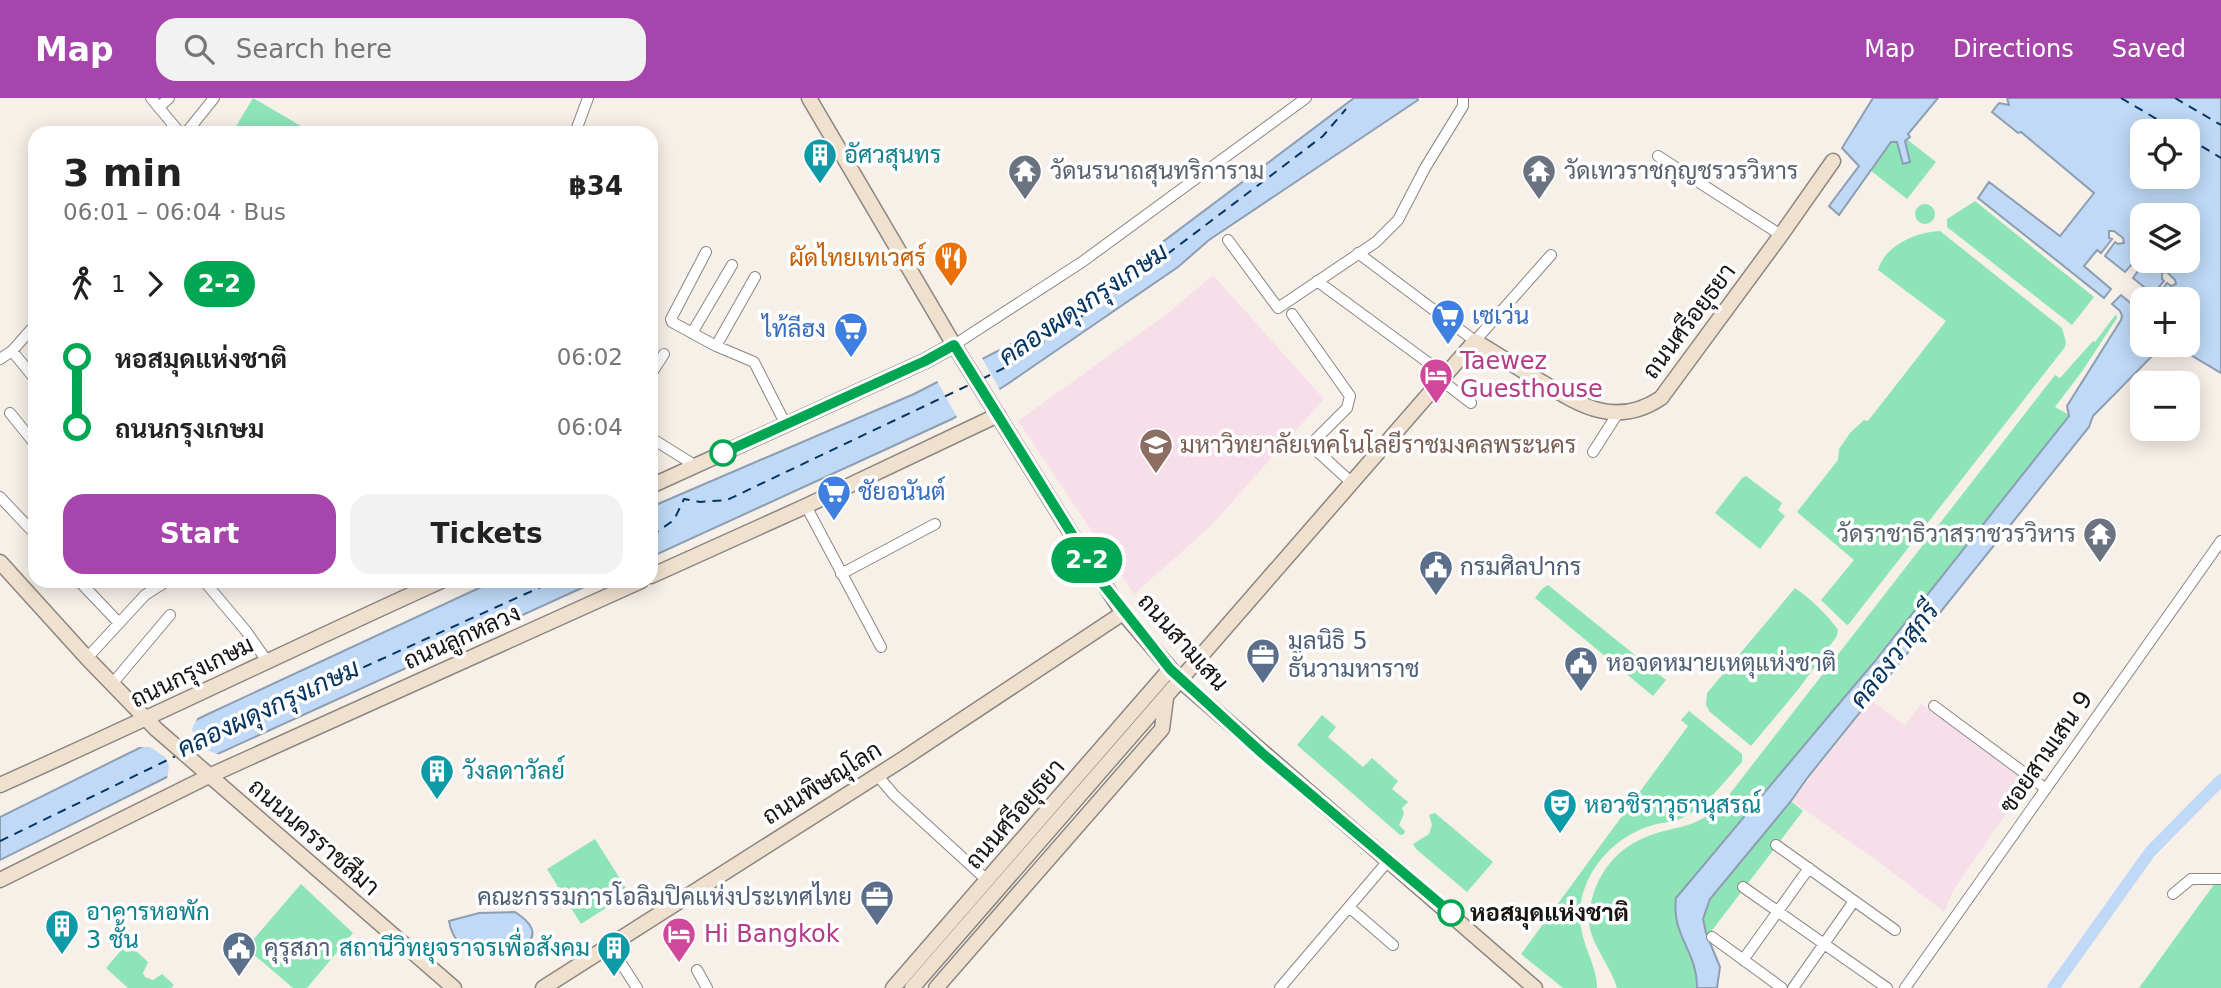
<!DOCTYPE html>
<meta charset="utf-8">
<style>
body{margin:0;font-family:"DejaVu Sans",Sarabun,sans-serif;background:#f2f2f2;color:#222;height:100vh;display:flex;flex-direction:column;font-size:26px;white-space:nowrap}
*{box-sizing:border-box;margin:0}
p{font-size:23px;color:#767676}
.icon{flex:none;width:38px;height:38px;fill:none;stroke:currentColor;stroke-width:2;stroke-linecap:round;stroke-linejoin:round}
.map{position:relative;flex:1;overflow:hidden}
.sheet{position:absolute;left:28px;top:28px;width:630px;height:462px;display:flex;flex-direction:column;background:#fff;border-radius:21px;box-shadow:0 4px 18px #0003}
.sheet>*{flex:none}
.badge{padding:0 14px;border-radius:23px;font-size:24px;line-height:46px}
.buttons{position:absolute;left:2130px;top:21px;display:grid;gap:14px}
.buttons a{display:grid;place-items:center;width:70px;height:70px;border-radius:14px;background:#fff;box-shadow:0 4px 18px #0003;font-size:35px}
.map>.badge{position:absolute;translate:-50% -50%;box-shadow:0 0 0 4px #fff}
.legs{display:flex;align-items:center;gap:10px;height:77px;padding:0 35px;font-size:23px}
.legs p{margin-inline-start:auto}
.overview{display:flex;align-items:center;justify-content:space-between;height:119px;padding:0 35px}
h1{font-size:38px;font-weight:700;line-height:52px}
.button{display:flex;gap:14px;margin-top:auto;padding:14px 35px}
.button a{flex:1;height:80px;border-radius:21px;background:#a645ac;color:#fff;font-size:28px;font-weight:700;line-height:80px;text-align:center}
.button a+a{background:#f2f2f2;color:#222}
ul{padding:0 35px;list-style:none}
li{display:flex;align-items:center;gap:24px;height:70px;font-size:26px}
li i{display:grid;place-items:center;width:10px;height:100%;margin:0 9px;background:currentColor}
li i::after{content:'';width:18px;height:18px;margin:-9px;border:5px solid;border-radius:50%;background:#fff}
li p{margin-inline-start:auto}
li:first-child i{background:linear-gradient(#0000 50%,currentColor 0)}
li:last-child i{background:linear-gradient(currentColor 50%,#0000 0)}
header{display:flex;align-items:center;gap:42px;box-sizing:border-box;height:98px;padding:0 35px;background:#a645ac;color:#fff}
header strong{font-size:33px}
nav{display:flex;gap:38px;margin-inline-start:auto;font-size:24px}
.search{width:490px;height:63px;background:#f2f2f2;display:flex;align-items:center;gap:18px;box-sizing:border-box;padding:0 24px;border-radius:21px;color:#767676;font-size:26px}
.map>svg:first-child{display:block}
.education{fill:#f7dfea}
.green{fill:#8de4b7}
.water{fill:#bfd9f6;stroke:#8d9eb2;stroke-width:2;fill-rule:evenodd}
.pier{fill:#f7f0e9}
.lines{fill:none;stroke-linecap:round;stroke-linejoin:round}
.canal{stroke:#bfd9f6;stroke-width:12}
.ferry{stroke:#053562;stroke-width:2;stroke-dasharray:9 7;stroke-linecap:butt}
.street-casing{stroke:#8c8680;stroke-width:12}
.secondary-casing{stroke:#8c8680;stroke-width:17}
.street{stroke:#fff;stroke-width:10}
.secondary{stroke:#f0e1cf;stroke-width:14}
.line-1-casing{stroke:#fff;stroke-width:16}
.line-1{stroke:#00a651;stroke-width:10}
.stop-1-dot{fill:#fff;stroke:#00a651;stroke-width:3.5}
.labels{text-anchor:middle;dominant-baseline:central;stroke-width:7;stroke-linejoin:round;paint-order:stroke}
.culture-label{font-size:24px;fill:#0d838f;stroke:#fefefe;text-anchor:start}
.worship-label{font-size:24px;fill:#5b616d;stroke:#fefefe;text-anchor:start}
.food-label{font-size:24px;fill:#c56008;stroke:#fefefe;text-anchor:end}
.shop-label{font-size:24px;fill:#366cbe;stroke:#fefefe;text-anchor:start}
.street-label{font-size:24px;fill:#171412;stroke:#fefefe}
.hotel-label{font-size:24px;fill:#b23c85;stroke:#fefefe;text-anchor:start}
.education-label{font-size:24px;fill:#785e54;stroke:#fefefe;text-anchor:start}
.service-label{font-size:24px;fill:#4e5e75;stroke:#fefefe;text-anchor:start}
.stop-label{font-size:24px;font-weight:bold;fill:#171412;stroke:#fefefe;text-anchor:start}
.water-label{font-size:26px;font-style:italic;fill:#053562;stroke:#fefefe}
</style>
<header>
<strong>Map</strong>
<div class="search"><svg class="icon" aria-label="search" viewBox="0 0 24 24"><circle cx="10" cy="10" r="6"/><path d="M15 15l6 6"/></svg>Search here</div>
<nav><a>Map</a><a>Directions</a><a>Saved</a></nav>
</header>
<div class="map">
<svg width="2221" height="890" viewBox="0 0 2221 890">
<rect width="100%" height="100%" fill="#f7f0e9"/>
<path class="education" d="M1213,177L1324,301L1209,430L1134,496L1018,323L1168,215Z
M1871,602L1905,627L1921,606L2028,685L1954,791L1944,814L1880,765L1792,703Z"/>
<path class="green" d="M253,0L306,31L304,35H232Z
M1908,42L1936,64L1907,101L1870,72L1891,44Z
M1975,103L2094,199L2072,227L1947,129V121Z
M1915 116a10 10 0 1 1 20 0a10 10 0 1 1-20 0Z
M1940,133L2062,230L2066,244L2065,249L1848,527L1846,526L1821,502L1854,462L1797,414L1838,362L1839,351L1850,335L1864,322L1868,323L1946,223L1878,172C1885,147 1917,134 1940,133Z
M2116,216L2117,220L2083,272L2055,309L2069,317L1976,437L1768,692L1703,767L1679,833L1697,876V890H1617C1611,869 1595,852 1590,831C1587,816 1592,797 1598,784C1612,755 1634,741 1664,733C1676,730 1689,728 1700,722C1710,717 1717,709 1725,702L2055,277L2060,280L2093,243L2095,244Z
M1746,378L1782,405L1778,412L1785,418L1760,451L1715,415L1742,380Z
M1548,487L1666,582L1653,598L1535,500L1542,491Z
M1795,490C1812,502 1826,515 1838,532L1837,538L1797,593L1751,648L1710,614L1706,607L1707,595Z
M1689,613L1742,656V664C1724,684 1708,706 1684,719C1675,724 1663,724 1653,727C1616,737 1583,772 1580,812C1578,844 1597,864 1597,890H1563L1521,856L1688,628L1681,622Z
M1322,617L1336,629L1328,639L1363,669L1372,660L1398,683L1392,691L1408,704L1402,710L1404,716L1399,727L1405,733L1404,736L1400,737L1297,647Z
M1791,703L1803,713L1707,839L1703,821L1710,801Z
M1435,715L1493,764L1467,794L1416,751L1413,746L1429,736L1432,727L1429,717Z
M595,741L629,795L581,826L547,771Z
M2215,785H2221V890H2139Z
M301,786L353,835L307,890H293L246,850Z
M124,849L136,853L148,864L143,875L145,879L153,882L162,876L174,887L171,890H128L106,870Z"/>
<path class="water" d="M1354,0H1417L1418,2L1209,142L1178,169L1006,287L952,321L651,459V409L914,296L1027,238L1100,191Z
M1873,0H1938L1908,36L1910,39L1905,43L1910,64L1903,66L1897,44H1891L1839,117L1829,108L1859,68L1842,50Z
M2007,0H2221V275L2174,247H2188V201H2159L2157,199L2167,185L2171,188L2176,186L2175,182L2167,174L2162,175V181L2164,183L2153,196L2133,180L2145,163H2188V117H2142V155L2125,174L2105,158L2115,144L2118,146L2124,145L2123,140L2114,133H2109V140L2112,141L2101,155L2097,152L2084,168L2111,191L2104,200L1978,100L1989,84L2060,138L2094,95L2021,34L2018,35L1992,14L1999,5L2009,7ZM2188,33V79H2142V33Z
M2121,197L2142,215V247H2163L2093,318L2089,329L1808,679L1791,703L1710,801L1703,821L1706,835L1720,869L1717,890H1697C1698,854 1671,838 1676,800L1874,564L2069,318L2067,308L2121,222L2122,218L2120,213L2112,206Z
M494,483H597L165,680L0,762V719L206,617Z
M515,814C568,848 486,868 461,847C455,842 450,831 449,823L479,815Z"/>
<path class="pier" d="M981,258L1001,294L958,321L936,281Z
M198,619L192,631L197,644L204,651L220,657L167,681L169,668L165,659L150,649H137Z"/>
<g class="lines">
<path class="canal" d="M2053,890L2150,754L2221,682"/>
<path class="ferry" d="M2121,0L2177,33
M2175,0L2221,27
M2188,40L2221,60
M982,281L1006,269L1116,195L1323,38L1346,11
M651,438L674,422L684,401L700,404L727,402L971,286
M190,652L300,598L554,483
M0,743L178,657"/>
<g class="street-casing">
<path id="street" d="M151,0L180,35
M159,9L169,0
M186,35L214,0
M575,35L588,0
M1658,58L1781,137
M1228,142L1278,210L1376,144L1398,122L1425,70L1463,8V0
M706,154L671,221L672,224L716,248L754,264L786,327
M1358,155L1475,243L1551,157
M1317,183L1445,277
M1292,216L1350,298L1347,310L1316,341L1314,347L1317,353L1352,385
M692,235L732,167
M954,247L1082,164L1306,0
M716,248L755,179
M12,253L35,281
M0,261L12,253L35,227
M651,276L664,256
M1441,282L1471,305
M10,315L35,346
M651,340L696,368
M1593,354L1618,315
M0,399L35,436
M806,408L881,549
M841,476L935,426
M79,483L118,524
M204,483L246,533L267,563
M87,560L145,497L167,483
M112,586L170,517
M1934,608L2046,691
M877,677L894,697L988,783
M1776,747L1895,832
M1743,789L1887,890
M2173,796L2191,781H2221
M1349,809L1393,847
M1712,839L1782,890
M610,848L637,890
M1743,862L1809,770
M697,872L707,890
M1280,890L1388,763
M1793,890L1854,803
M1905,890L2221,443"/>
</g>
<g class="secondary-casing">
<path id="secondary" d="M809,0L954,247L1079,448L1123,515L1181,583L1535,890
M651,388L925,263L954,247
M0,464L87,560L156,631L454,890
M651,478L806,408L998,317
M0,687C148,621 293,550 441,483
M0,782L209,678L641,483
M543,890L903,661L1123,515
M893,890L1170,571
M912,890L1475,243C1497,256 1518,270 1540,283C1581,308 1616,330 1661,300L1781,137L1833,63
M936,890L1162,631L1166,600"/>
</g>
<use href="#street" class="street"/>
<use href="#secondary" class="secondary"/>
</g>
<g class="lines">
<g class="line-1-casing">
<path id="line-1" d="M723,355L925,263L954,247L1103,486L1170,571L1263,656L1451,815"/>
</g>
<use href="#line-1" class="line-1"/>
</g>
<defs>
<g id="building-pin" transform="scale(1.75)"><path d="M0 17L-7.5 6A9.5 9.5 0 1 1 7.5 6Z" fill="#0f9aa8" stroke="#fefefe"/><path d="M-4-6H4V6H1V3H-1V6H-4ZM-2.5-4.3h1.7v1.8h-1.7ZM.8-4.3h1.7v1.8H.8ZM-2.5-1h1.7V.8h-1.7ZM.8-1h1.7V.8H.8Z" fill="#fff"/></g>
<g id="temple-pin" transform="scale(1.75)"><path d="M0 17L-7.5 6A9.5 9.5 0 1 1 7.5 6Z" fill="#6b7280" stroke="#fefefe"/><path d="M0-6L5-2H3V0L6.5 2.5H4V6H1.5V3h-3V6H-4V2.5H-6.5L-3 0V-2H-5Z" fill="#fff"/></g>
<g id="restaurant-pin" transform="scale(1.75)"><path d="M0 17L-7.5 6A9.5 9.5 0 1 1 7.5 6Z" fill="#e8710a" stroke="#fefefe"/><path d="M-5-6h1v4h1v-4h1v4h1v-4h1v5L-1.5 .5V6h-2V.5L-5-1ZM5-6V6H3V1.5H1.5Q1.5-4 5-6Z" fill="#fff"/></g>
<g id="supermarket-pin" transform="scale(1.75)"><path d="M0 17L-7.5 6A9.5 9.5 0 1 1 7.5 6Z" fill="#3f7fe0" stroke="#fefefe"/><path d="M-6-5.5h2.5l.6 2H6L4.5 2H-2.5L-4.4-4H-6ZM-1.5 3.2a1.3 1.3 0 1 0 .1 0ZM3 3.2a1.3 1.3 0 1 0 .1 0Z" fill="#fff"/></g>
<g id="hotel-pin" transform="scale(1.75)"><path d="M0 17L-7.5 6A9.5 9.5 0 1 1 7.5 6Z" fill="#d1479c" stroke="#fefefe"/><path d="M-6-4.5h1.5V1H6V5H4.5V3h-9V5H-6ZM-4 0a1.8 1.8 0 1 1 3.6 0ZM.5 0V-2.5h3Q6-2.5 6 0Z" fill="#fff"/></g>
<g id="university-pin" transform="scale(1.75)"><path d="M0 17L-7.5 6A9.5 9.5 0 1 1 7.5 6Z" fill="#8d6e63" stroke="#fefefe"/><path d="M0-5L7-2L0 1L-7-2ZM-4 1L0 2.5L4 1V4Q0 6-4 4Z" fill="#fff"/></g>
<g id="civic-pin" transform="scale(1.75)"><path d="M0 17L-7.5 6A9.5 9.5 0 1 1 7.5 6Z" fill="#5c6f8a" stroke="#fefefe"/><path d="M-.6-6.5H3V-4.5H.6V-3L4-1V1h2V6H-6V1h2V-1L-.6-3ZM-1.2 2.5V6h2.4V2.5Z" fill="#fff"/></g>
<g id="office-pin" transform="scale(1.75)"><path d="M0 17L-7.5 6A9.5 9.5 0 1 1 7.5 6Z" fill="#5c6f8a" stroke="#fefefe"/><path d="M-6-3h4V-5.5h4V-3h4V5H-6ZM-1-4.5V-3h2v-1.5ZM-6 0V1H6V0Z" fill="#fff"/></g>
<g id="theatre-pin" transform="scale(1.75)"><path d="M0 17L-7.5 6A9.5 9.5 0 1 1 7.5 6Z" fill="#0f9aa8" stroke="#fefefe"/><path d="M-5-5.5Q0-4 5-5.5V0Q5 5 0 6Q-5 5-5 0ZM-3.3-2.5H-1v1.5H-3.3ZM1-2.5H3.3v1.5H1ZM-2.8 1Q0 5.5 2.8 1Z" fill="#fff"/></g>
</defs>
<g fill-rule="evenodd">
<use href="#building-pin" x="820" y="57"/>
<use href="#temple-pin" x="1025" y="73"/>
<use href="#temple-pin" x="1539" y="73"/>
<use href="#restaurant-pin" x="951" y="160"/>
<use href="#supermarket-pin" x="1448" y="218"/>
<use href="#supermarket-pin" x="851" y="231"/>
<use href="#hotel-pin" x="1436" y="277"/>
<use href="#university-pin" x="1156" y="347"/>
<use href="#supermarket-pin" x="834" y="394"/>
<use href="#temple-pin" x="2100" y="436"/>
<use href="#civic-pin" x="1436" y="469"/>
<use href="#office-pin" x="1263" y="557"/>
<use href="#civic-pin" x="1581" y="565"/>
<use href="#building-pin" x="437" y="673"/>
<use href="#theatre-pin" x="1560" y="707"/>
<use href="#office-pin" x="877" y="799"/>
<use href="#building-pin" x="62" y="828"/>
<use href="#hotel-pin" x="679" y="836"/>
<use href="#civic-pin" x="239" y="850"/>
<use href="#building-pin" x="614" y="850"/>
</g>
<g class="stop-1-dot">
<circle cx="723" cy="355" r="12"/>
<circle cx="1451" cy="815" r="12"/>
</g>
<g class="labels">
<g class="culture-label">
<text x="844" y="57">อัศวสุนทร</text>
<text x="462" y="673">วังลดาวัลย์</text>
<text x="1584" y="707">หอวชิราวุธานุสรณ์</text>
<text x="86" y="814">อาคารหอพัก<tspan x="86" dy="28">3 ชั้น</tspan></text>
<text x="590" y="850" text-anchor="end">สถานีวิทยุจราจรเพื่อสังคม</text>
</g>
<g class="worship-label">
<text x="1050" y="73">วัดนรนาถสุนทริการาม</text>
<text x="1564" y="73">วัดเทวราชกุญชรวรวิหาร</text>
<text x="2076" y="436" text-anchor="end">วัดราชาธิวาสราชวรวิหาร</text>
</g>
<g class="food-label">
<text x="926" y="160">ผัดไทยเทเวศร์</text>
</g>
<g class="shop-label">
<text x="1472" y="218">เซเว่น</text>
<text x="826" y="231" text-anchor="end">ไท้ลีฮง</text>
<text x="858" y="394">ชัยอนันต์</text>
</g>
<g class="street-label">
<text transform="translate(1689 223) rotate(-53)">ถนนศรีอยุธยา</text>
<text transform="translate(462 539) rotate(-24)">ถนนลูกหลวง</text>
<text transform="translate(1183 544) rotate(48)">ถนนสามเสน</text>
<text transform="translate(192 574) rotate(-26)">ถนนกรุงเกษม</text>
<text transform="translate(2046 654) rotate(-55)">ซอยสามเสน 9</text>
<text transform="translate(822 685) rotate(-32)">ถนนพิษณุโลก</text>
<text transform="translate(1015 716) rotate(-49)">ถนนศรีอยุธยา</text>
<text transform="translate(314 739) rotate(41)">ถนนนครราชสีมา</text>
</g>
<g class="hotel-label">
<text x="1460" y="263">Taewez<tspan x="1460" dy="28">Guesthouse</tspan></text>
<text x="704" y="836">Hi Bangkok</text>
</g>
<g class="education-label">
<text x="1180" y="347">มหาวิทยาลัยเทคโนโลยีราชมงคลพระนคร</text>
</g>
<g class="service-label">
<text x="1460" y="469">กรมศิลปากร</text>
<text x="1288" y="543">มูลนิธิ 5<tspan x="1288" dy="28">ธันวามหาราช</tspan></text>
<text x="1606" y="565">หอจดหมายเหตุแห่งชาติ</text>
<text x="852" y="799" text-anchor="end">คณะกรรมการโอลิมปิคแห่งประเทศไทย</text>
<text x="264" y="850">คุรุสภา</text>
</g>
<g class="stop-label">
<text x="1470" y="815">หอสมุดแห่งชาติ</text>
</g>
<g class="water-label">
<text transform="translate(1083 206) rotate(-34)">คลองผดุงกรุงเกษม</text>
<text transform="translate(1894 557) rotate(-52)">คลองวาสุกรี</text>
<text transform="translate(268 610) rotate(-25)">คลองผดุงกรุงเกษม</text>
</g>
</g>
</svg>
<div class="buttons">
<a><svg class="icon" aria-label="locate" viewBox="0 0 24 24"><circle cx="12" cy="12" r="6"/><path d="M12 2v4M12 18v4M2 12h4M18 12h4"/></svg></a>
<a><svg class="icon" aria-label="layers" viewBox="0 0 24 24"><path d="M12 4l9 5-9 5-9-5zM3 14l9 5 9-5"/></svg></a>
<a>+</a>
<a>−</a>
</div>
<b class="badge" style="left:1087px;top:462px;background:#00a651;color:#fff">2-2</b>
<section class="sheet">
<div class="overview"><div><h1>3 min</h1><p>06:01 – 06:04 · Bus</p></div><b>฿34</b></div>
<div class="legs"><svg class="icon" aria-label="walk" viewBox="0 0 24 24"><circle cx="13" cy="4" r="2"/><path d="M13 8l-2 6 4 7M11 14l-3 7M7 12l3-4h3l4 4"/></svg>1<svg class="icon" aria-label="forward" viewBox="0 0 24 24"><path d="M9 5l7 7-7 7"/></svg><b class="badge" style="background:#00a651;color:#fff">2-2</b></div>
<ul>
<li><i style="color:#00a651"></i><b>หอสมุดแห่งชาติ</b><p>06:02</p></li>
<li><i style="color:#00a651"></i><b>ถนนกรุงเกษม</b><p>06:04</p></li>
</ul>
<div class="button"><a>Start</a><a>Tickets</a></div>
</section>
</div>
